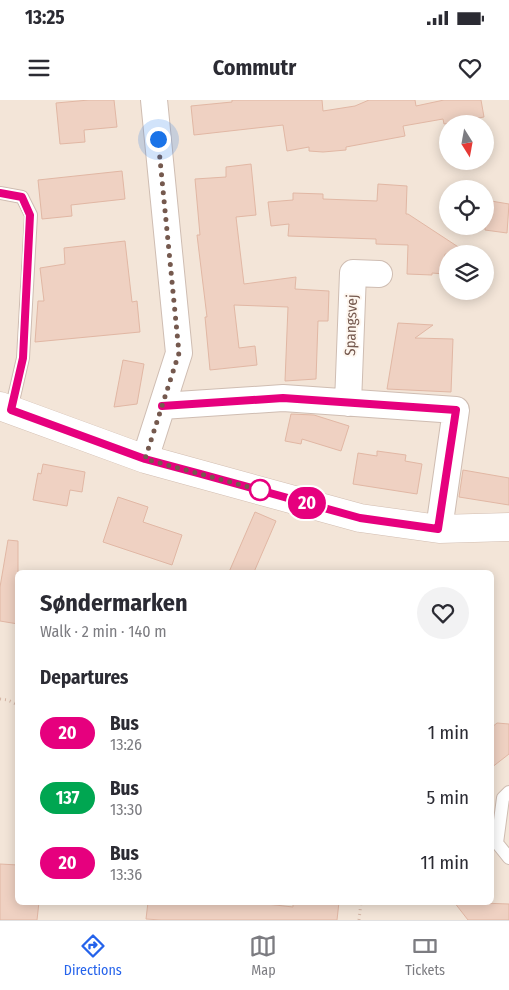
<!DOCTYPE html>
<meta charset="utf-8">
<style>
body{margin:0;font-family:"Fira Sans Condensed",sans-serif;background:#f2f2f3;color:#2b2b33;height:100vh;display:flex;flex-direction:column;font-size:19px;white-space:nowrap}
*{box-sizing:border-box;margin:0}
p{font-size:16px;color:#7c7c81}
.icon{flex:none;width:28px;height:28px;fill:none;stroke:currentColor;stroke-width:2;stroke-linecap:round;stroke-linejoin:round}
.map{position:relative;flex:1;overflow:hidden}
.panel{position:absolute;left:15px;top:470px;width:479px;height:335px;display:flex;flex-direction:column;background:#fff;border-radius:8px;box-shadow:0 2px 12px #0003}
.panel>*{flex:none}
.badge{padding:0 10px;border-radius:16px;font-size:18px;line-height:32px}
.needle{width:32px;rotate:169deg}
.controls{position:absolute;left:439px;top:15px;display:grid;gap:10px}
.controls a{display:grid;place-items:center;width:55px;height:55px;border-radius:50%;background:#fff;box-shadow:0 2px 12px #0003;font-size:25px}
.you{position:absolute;width:25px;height:25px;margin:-12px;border:4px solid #fff;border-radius:50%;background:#1a73e8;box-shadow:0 0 0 8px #1a73e833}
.map>.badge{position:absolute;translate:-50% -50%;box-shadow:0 0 0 2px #fff}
h2{padding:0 25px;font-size:19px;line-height:45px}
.round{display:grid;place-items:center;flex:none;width:52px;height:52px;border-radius:26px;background:#f2f2f3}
.overview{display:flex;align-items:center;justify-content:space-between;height:85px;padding:0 25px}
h1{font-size:24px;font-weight:700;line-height:38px}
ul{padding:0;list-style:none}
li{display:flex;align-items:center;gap:15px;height:65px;padding:0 25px}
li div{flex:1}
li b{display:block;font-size:19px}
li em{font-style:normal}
li .badge{min-width:55px;font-weight:700;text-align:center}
.status{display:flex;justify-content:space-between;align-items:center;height:35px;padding:0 25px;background:#fff;direction:ltr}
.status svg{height:14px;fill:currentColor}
header{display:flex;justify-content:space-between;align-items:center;height:65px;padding:0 25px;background:#fff;font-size:22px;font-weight:700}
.dock{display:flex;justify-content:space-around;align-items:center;height:70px;border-top:1px solid #e1e1e2;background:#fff;font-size:14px;color:#7c7c81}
.dock a{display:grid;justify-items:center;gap:2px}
.dock .on{color:#2563eb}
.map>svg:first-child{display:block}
.residential{fill:#f3e5d8;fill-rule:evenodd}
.building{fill:#efd1c2;stroke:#e1b7a4}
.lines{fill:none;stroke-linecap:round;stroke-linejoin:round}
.lane-casing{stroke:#cfbdb2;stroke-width:14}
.street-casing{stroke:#cfbdb2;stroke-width:28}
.secondary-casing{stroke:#d2bdb0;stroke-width:29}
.path{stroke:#d4b5a5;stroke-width:3;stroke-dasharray:1 4;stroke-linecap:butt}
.lane{stroke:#fff;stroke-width:12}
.street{stroke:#fff;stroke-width:26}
.secondary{stroke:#fff;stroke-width:28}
.line-casing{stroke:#fff;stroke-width:11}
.line{stroke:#e6007e;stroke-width:8}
.walk{stroke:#75594e;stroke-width:5;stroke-dasharray:0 9}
.stop-dot{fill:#fff;stroke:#e6007e;stroke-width:2.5}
.labels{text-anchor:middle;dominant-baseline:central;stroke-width:4;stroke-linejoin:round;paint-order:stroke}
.street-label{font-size:15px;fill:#75594e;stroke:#fef7f0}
</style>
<div class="status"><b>13:25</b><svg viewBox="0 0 49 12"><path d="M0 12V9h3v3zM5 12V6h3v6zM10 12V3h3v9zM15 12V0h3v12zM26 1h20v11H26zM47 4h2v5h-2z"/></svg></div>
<header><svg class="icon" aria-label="menu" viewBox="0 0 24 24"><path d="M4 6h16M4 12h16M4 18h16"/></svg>Commutr<svg class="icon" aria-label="heart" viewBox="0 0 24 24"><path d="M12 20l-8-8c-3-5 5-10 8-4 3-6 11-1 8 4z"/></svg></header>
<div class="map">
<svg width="509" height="820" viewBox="0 0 509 820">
<rect width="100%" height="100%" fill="#fbf3e9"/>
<path class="residential" d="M0,0H509V820H0ZM448,24H485V61H448ZM448,89H485V126H448ZM448,154H485V191H448ZM18,472H491V802H18Z"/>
<path class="building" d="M89,0H114L117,27L84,30L85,42L60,44L56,3Z
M232,0H322L323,11L355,6L369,0H415L416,6L444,0H481L484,17L444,24L443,19L403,26L405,36L346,47V50L323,52L309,51V47L287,51L283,25L194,35L191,6L232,2Z
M251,64L256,115L236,117L244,184L296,177L295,189L329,191L328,221H318L316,279L285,281L288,207L234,205L239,248L255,246L257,265L210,270L205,217H207L197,135H200L195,79L226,77V67Z
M122,71L125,99L71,105L72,116L42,119L38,80Z
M378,84L407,86L406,114H408L469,154H445L444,174L432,173V175L407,174L408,145L376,144V139L288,136L289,124L271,126L268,102L293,100V93L323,94V99L377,101Z
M485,100L509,104L507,133L485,130Z
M125,141L132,202L137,201L140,232L35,242L38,201H44L40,168L65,164L64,148Z
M398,223L433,225L415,238L453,239L451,292L387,289Z
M123,260L144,264L137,304L114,307Z
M291,314L314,315L349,326L341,351L302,339L301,344L285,341Z
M377,351L406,355L405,361L422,364L417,394L353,384L358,353L377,356Z
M43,364L85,372L82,392L70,390L67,406L33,400L38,373L41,374Z
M463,370L509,378V405L459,397Z
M118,397L148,407L143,422L182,435L172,465L103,442Z
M255,412L276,421L254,472H229Z
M8,440L18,441V524L0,521V487Z
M497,623L509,624V654L491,668V628Z
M0,764L18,765V802H39L37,820H0Z
M148,802H249L293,807V802H339L337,820H161L146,819Z
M454,802L509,804V820H468Z"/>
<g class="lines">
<g class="lane-casing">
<path id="lane" d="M0,93L22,97L31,115L23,258L11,310
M509,692L503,698L497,743L509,758"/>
</g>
<g class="street-casing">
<path id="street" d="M348,303L353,173L379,174
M162,306L283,298L456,310L439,429
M145,359L179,253L154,0"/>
</g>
<g class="secondary-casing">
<path id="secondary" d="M0,306L145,359L360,418L439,429L509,427"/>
</g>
<path class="path" d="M0,599L8,600L18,605
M359,820L361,802"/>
<use href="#lane" class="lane"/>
<use href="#street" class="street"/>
<use href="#secondary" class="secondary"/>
</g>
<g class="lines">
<g class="line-casing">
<path id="line" d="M0,93L22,97L30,115L23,258L11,310L145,359L201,374L360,418L438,429L456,310L283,298L162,306"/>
</g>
<use href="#line" class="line"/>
<path class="walk" d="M158,39L179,253L145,359L260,390"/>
</g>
<circle class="stop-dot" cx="260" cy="390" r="10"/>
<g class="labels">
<g class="street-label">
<text transform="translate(351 225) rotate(-88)">Spangsvej</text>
</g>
</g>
</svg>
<div class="controls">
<a><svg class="needle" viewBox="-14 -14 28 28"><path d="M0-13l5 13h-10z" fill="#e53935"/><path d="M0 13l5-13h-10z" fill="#7c7c81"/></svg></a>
<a><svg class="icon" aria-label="locate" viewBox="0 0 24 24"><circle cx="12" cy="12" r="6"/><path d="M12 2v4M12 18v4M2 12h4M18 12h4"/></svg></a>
<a><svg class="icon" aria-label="layers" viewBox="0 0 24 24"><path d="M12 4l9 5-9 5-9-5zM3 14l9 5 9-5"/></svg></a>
</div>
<div class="you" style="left:158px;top:39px"></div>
<b class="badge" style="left:307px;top:403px;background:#e6007e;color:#fff">20</b>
<section class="panel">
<div class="overview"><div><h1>Søndermarken</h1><p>Walk · 2 min · 140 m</p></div><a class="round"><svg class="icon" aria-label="heart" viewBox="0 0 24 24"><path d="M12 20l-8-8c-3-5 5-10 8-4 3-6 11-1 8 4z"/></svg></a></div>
<h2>Departures</h2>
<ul>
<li><span class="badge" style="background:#e6007e;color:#fff">20</span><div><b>Bus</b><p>13:26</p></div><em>1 min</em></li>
<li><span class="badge" style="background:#00a651;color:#fff">137</span><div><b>Bus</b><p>13:30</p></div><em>5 min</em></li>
<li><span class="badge" style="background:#e6007e;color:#fff">20</span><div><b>Bus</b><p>13:36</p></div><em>11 min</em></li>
</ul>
</section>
</div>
<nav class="dock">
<a class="on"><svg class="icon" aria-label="directions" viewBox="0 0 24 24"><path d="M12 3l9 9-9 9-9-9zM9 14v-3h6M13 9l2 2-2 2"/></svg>Directions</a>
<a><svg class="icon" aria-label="map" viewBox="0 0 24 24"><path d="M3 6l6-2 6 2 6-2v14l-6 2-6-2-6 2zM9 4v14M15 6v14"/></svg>Map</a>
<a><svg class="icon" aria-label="tickets" viewBox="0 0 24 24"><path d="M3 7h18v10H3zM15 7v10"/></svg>Tickets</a>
</nav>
